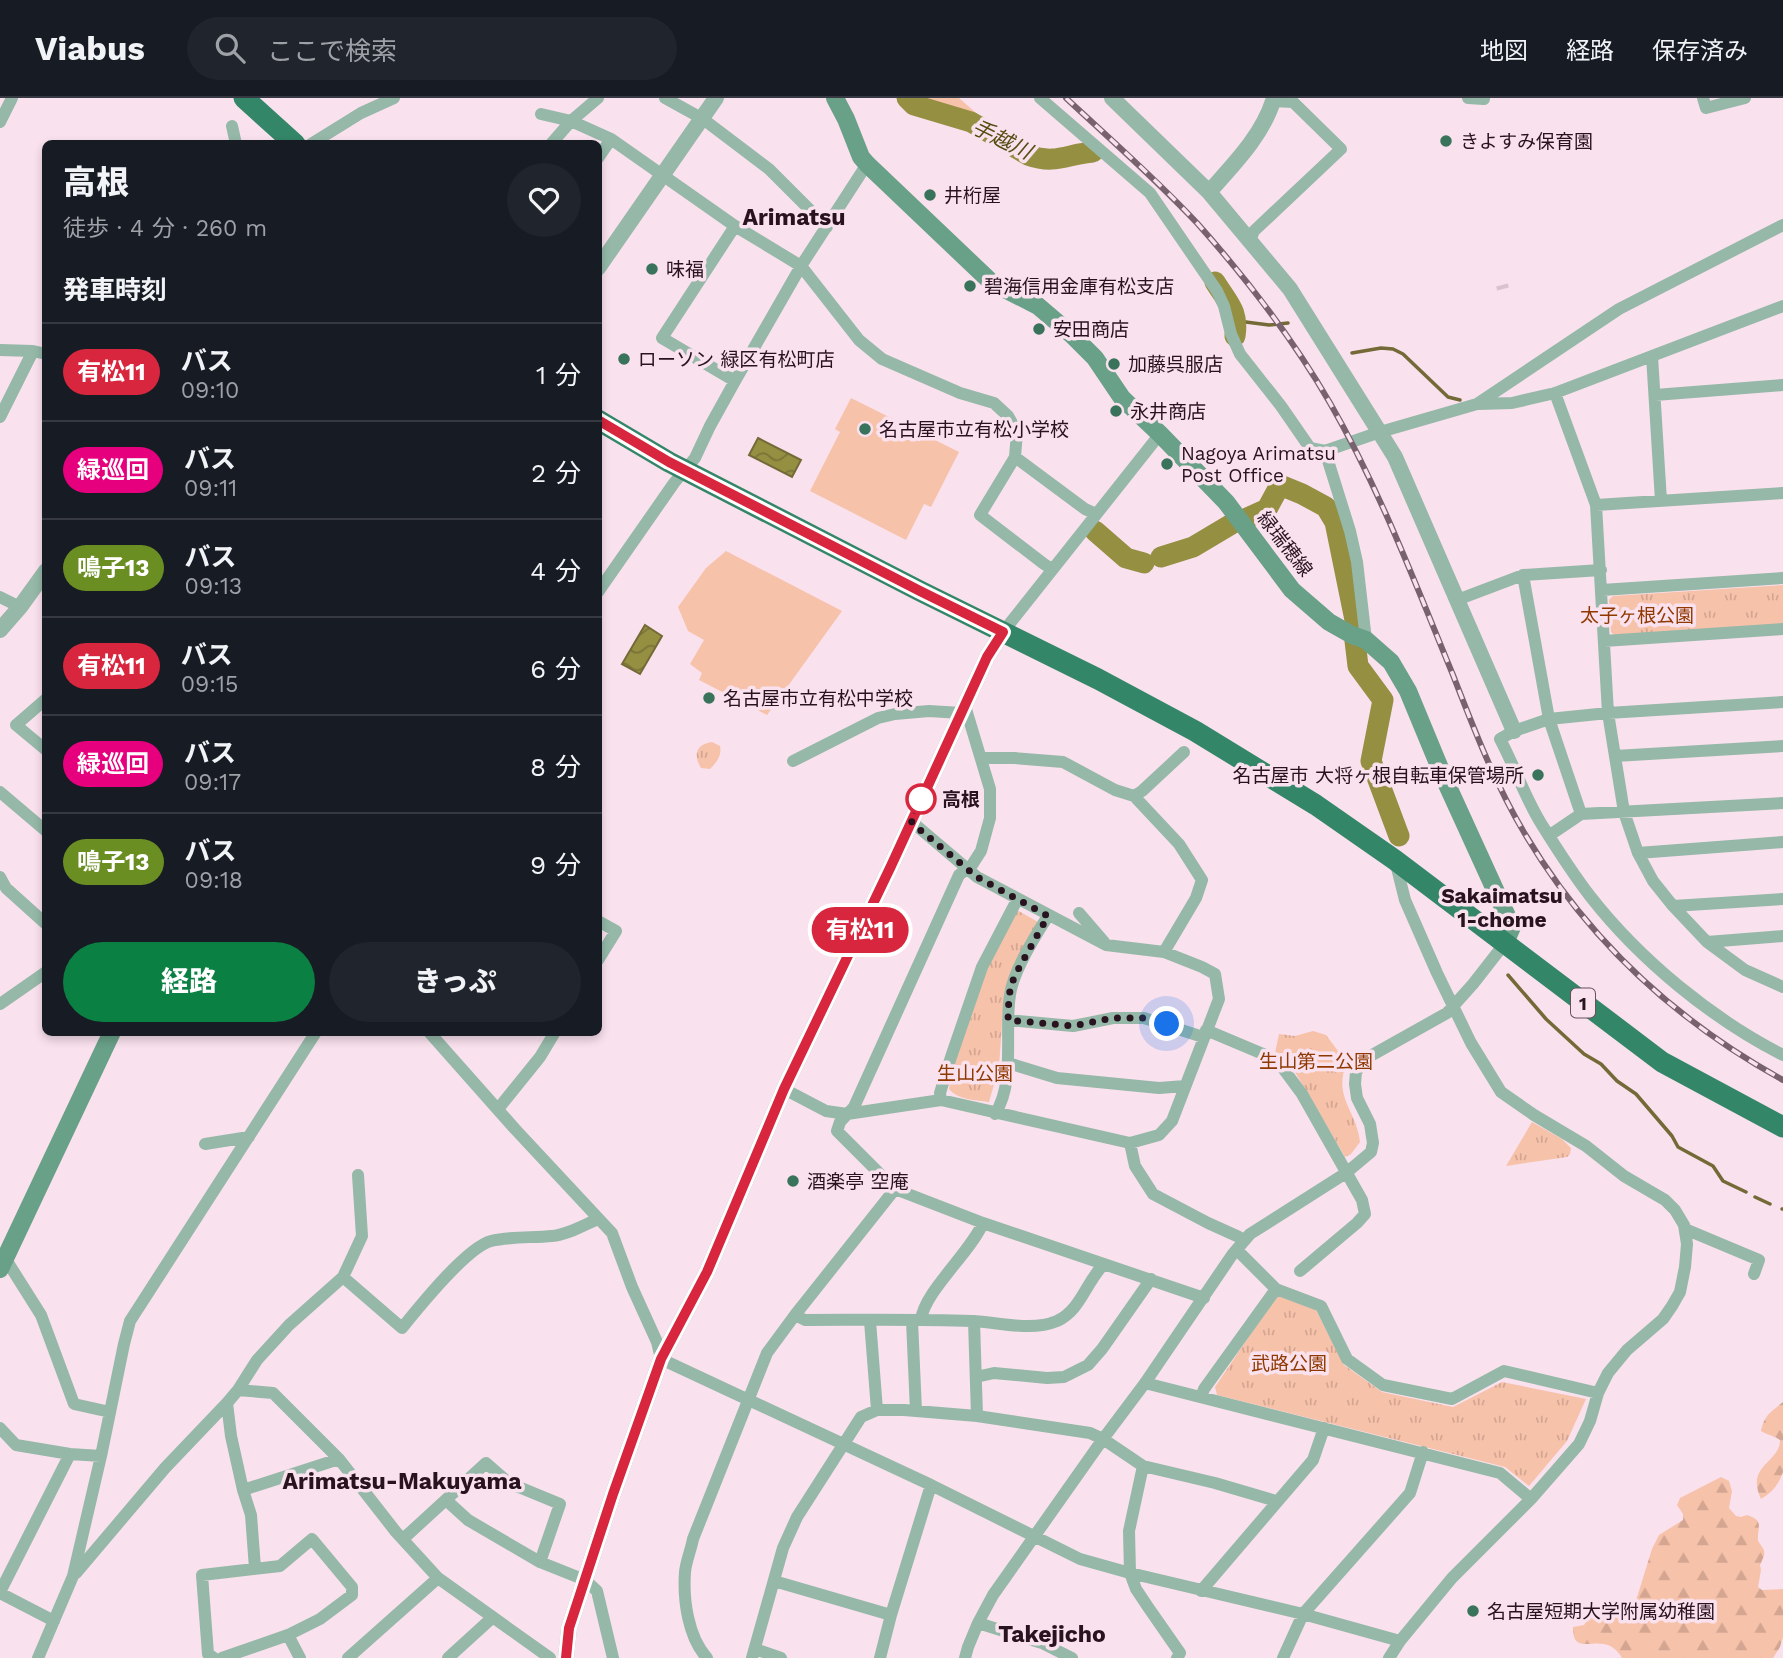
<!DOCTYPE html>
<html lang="ja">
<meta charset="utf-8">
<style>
body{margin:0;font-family:"Work Sans","Noto Sans JP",sans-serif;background:#20242c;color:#f1f3f6;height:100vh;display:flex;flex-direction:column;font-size:26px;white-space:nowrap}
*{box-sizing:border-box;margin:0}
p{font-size:23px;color:#9ea1a6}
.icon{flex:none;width:38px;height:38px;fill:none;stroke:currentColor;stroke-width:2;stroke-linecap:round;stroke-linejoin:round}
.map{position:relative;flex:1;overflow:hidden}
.side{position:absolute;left:42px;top:42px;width:560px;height:896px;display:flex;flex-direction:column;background:#171b24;border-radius:10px;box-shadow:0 4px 10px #0003}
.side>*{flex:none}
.badge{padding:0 14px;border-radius:23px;font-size:24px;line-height:46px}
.you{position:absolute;width:35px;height:35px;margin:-18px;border:5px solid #fff;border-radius:50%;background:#1a73e8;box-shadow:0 0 0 10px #1a73e833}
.map>.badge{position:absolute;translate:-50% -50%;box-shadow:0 0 0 4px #fff}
h2{padding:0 21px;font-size:26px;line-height:63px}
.round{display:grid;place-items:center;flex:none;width:74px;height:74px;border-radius:37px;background:#20242c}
.overview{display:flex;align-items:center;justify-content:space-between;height:119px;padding:0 21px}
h1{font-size:33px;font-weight:800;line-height:52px}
.button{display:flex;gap:14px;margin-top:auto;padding:14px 21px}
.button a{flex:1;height:80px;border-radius:42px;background:#0b8043;color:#fff;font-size:28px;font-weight:800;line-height:80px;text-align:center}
.button a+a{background:#20242c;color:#f1f3f6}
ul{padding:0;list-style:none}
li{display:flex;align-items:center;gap:21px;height:98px;padding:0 21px;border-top:2px solid #363941}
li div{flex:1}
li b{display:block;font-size:26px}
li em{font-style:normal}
li .badge{min-width:77px;font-weight:700;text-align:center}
header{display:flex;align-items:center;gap:42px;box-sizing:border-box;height:98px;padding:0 35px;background:#171b24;border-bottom:2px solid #363941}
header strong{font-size:33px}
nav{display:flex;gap:38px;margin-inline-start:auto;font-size:24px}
.search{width:490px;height:63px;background:#20242c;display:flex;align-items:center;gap:18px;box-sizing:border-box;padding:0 24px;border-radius:38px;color:#9ea1a6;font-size:26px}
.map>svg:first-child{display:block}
.forest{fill:url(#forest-firs)}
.park{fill:url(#park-tufts)}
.garden{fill:#f7c2aa}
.water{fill:url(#water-waves);stroke:#746a37;stroke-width:2}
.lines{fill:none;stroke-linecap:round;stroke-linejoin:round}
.stream{stroke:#746a37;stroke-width:3.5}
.river{stroke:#948f41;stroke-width:21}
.minor-tunnel{stroke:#dac2cf;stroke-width:12;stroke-dasharray:12 6;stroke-linecap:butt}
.minor{stroke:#95b8a8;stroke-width:12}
.tertiary{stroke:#95b8a8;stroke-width:16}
.secondary{stroke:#69a088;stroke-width:18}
.trunk{stroke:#348668;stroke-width:21}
.rail-casing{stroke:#78626e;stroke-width:6}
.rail{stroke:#fae1ee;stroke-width:3.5;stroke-dasharray:10;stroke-linecap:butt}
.line-casing{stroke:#fff;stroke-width:16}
.line{stroke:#d7263d;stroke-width:10}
.walk{stroke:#28131f;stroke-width:7;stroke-dasharray:0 12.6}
.poi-dot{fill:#39735b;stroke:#fae1ee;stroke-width:2.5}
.stop-dot{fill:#fff;stroke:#d7263d;stroke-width:3.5}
.labels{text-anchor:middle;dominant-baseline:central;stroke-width:7;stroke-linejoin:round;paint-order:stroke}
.shield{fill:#fae1ee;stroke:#67515d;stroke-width:2}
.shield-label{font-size:18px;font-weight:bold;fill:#28131f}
.poi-label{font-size:19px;fill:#28131f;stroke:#fae1ee;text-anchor:start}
.street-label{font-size:19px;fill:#28131f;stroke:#fae1ee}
.park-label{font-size:19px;fill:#8f3900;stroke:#fae1ee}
.stop-label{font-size:19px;font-weight:bold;fill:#28131f;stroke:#fae1ee;text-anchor:start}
.water-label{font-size:21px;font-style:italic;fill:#534e12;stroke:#fae1ee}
.neighbourhood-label{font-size:21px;font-weight:bold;fill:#28131f;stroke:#fae1ee}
.quarter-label{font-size:23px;font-weight:bold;fill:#28131f;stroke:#fae1ee}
</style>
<header>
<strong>Viabus</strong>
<div class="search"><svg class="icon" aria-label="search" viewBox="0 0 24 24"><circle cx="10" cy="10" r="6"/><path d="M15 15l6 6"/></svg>ここで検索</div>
<nav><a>地図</a><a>経路</a><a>保存済み</a></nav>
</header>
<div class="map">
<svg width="1783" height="1560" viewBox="0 0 1783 1560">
<defs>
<pattern id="forest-firs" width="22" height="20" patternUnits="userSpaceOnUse" patternTransform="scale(1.75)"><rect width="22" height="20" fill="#f7c2aa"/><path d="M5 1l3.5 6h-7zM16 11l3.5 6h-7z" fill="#d4a692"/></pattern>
<pattern id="park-tufts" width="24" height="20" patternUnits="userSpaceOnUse" patternTransform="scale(1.75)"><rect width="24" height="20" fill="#f7c2aa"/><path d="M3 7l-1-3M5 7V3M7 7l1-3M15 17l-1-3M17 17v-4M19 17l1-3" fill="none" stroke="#d4a692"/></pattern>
<pattern id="water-waves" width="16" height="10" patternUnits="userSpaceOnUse" patternTransform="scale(1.75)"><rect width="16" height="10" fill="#948f41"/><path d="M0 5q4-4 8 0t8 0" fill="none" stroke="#797436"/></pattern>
</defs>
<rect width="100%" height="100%" fill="#fae1ee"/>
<path class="forest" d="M1783,1304V1374C1779,1386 1772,1395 1761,1401C1745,1367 1780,1365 1780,1342C1775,1338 1767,1337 1761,1333C1764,1317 1771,1314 1783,1304Z
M1721,1379L1729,1383L1732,1393L1729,1410L1736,1418L1741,1419L1747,1417C1765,1423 1757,1428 1758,1443C1766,1454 1766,1454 1760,1467L1761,1472L1758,1489L1762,1492L1783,1491V1539L1780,1549L1773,1560H1622C1619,1554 1612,1547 1604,1546C1590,1543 1572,1554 1573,1529L1584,1527L1590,1518L1605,1516L1634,1509L1652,1451L1659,1437L1683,1422V1416L1677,1407L1680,1400Z"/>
<path class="park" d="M1783,487V528L1616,539L1611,534L1609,502L1613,498Z
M712,644L720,648C722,658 717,664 710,671L701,670C693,657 696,646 712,644Z
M1017,812L1038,824L1003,913L999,969L989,1004C976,1002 958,1002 949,991L951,977L985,869Z
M1313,933L1326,937L1347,965C1332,998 1357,1013 1360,1044L1351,1056L1345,1059L1295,974L1275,955L1279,936L1295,938Z
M1532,1024L1562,1041L1571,1050L1570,1056L1567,1059L1506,1068Z
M1279,1198L1316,1212L1344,1267L1382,1294L1453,1309L1502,1284L1586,1301L1567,1343L1529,1388L1505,1369L1217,1297L1215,1289L1274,1201Z"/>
<path class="garden" d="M910,0H959L991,28L989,31C975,23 962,17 947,12C935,8 919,9 910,0Z
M851,300L959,354L931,409L924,406L906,442L810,393L840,334L835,331Z
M726,453L842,513L767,617L699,582L702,575L690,566L704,542L688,533L678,509L706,470Z"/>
<path class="water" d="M758,340L801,362L792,379L749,357Z
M645,527L662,538L640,576L622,566Z"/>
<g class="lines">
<path class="stream" d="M1238,223L1269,227L1288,225
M1352,255L1381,250L1393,251L1403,256L1448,299L1460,302
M1508,877L1546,921L1584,956L1601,966L1617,983L1636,996L1672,1038L1678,1049L1713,1068L1723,1083L1746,1094
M1755,1099L1770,1106
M1782,1111H1783"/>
<path class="river" d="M907,0L914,7L971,24L1028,57C1056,67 1067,56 1093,54
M1215,184C1228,205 1239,213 1235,238
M1247,420L1267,411L1280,387L1302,396L1326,409L1335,424L1356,527L1355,543L1358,568L1383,602L1371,663L1399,738
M1095,433L1126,460L1144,465
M1161,459L1193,449L1235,424"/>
<path class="minor-tunnel" d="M1502,187L1503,191"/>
<path class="minor" d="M665,0L703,21L769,71L827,129
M1040,0L1150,95L1217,193L1224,208L1231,236L1240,256L1281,308L1310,350L1325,353L1380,334L1477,306L1619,211L1783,127
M1468,0L1484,1
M1703,0L1706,10L1745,0
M541,16L571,23L611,41L735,128L801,168L867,66
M0,24L12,0
M232,28L236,46
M311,46L361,15L394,0
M551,46L571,23L598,0
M598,60L611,41
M1250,142L1254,133L1341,51L1293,4L1273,3
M0,252L33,253L46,256
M1652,258L1661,403
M735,283L662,240L735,128
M1555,295L1596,407L1608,615L1624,714L1638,755L1653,783L1673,808L1707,844L1745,872L1783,889
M1655,297L1783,287
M1478,306L1512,305L1555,295L1783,208
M0,319L33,253
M1325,353L1350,433L1357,464L1366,542
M1015,359L1085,411L1096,416
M1596,407L1783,395
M1523,477L1549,621L1581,716
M1602,492L1783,480
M598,494L674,385L695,360L710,328L735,283L801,168L859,242L882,261L960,295L994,305L1008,318L1017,334L1015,359L980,417L1044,466L1052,471
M0,499L20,509
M1457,502L1523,477L1601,472
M1003,534L1160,336
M1604,543L1783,531
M46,601L16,627L46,652
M1783,604L1608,615L1549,621L1514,633L1500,641C1515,669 1525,700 1542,727C1557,751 1573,776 1590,798C1640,862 1712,921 1783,957
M965,608L990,691V720L981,753L972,767L959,777L854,1009L840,1024L837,1033L895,1091L983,1125L1204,1200
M1615,658L1783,648
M981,660H1014L1063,664L1115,692L1134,698L1179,746L1202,782L1196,800L1164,854
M793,663L878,620L895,616L929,613L961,615
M0,694L46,733
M1134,698L1142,693L1184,654
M1550,737L1581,716L1783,705
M1638,755L1783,744
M1395,762L1405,802L1437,875L1471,945L1501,994L1534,1017L1586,1048L1624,1078L1665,1102L1675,1112L1684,1127L1687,1146L1685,1169L1680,1194L1672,1208L1663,1221L1627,1252L1608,1275L1598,1295L1590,1323L1579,1346L1531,1401
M0,779L6,790L46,826
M1673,808L1783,801
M1079,815L1104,844
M598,823L616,833L598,862
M1707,844L1783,838
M0,906L46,874
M1008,922L1073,928L1113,920H1144L1203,939
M1206,932L1263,956L1282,969L1302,996L1362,1102L1365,1116L1357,1125L1300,1173
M429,934L515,1031L612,1135L632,1189L657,1244L661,1261L931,1387L1080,1461L1130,1475L1303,1516L1400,1543
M1008,965L1057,980L1159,990L1185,988
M784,991L826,1013L847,1016L941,1002L1130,1045L1159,1037L1172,1023L1219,901L1215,876L1202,869L1164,854L1106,847L977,779L911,723
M941,1002L940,995L951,959L982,869L1017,802
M498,1011L540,959L555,934
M995,1016C1016,984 1004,932 1010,897C1013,873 1035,838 1048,818
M1130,1045L1135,1068L1153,1096L1208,1125L1239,1139L1243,1144
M205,1046L249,1039
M1685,1131L1759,1162L1754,1176
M1237,1152L1276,1191L1321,1208L1347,1261L1383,1287L1452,1301L1504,1273L1598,1295
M5,1160L41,1217L74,1306L110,1314
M343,1179L402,1230C419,1209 466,1150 491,1143C511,1138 532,1140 552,1138C567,1137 584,1127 598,1121
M795,1217L805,1222C861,1222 916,1221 972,1223C999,1224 1031,1234 1057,1223C1081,1212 1086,1184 1104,1166
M921,1222C924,1194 970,1155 983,1125
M870,1223L877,1312
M912,1223L916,1313
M974,1223L977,1318
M976,1279L994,1275L1047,1280L1064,1279L1088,1267L1102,1251L1151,1181
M1145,1285L1500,1375L1531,1401L1452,1480L1400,1543L1389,1560
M238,1292L273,1295L339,1361L396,1434L438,1480L550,1560
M1201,1299L1204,1291L1276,1191
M227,1305L231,1338L243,1392L251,1417L255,1470
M0,1330L16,1347L70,1356L101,1358
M1143,1368L1129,1433L1130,1475L1136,1491L1148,1509L1180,1555L1177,1560
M243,1392L339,1361
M446,1402L468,1422L540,1464L585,1482L597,1493L613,1560
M403,1441L486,1365L509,1385L560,1406L540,1464
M76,1475L165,1370L227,1305L238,1292L257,1262L289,1227L343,1179L362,1138L358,1077
M774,1483L891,1517
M1201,1493L1313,1362L1324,1330
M0,1494L70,1356
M0,1495L54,1523
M978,1525L1042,1545L1072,1560
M288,1537L300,1560
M755,1551L781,1560
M38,1560L73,1478L101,1358L124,1246L130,1223L316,934
M214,1560L208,1556L202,1477L280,1468L312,1441L352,1489V1497L320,1521L288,1537L222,1560
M348,1560L438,1480
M448,1560L493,1519
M707,1560C688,1539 683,1502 685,1474C686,1463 691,1452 693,1441L767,1255L795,1217L895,1091
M752,1560L783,1450L797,1419L861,1319L877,1312H904L977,1318L1090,1335L1103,1341L1143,1368L1215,1385L1276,1403
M880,1560L891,1517L931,1387
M965,1560L968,1549L978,1525L993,1497L1103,1341L1145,1285L1232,1157L1250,1136L1346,1075L1371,1054L1373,1045L1370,1026L1357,1000L1355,986L1356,974L1365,961L1447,915L1473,886L1505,845
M1283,1560L1303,1516L1410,1395L1423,1354"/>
<path class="tertiary" d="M1112,0L1209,94L1290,191L1395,359L1514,633
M1209,94C1234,66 1263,37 1274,0
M598,170L716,0
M0,532L20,509L46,473
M566,1560L569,1530L613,1396L661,1261L707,1174L784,991L891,768L987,559L1003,534"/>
<path class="secondary" d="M835,0L846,21L861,59L867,66L991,184L1038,208L1072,237L1095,260L1122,300L1160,336L1226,404L1292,492L1329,524L1352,537L1366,542L1391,564L1408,593L1444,680L1512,829L1505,845
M0,1171L112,934"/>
<path class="trunk" d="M244,0L295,46
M598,322L669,364L920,493L1098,581L1195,633L1316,707L1395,762L1662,964L1783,1029"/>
<g class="rail-casing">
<path id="rail" d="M1066,0C1110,41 1156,81 1197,125C1246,180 1293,241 1330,305C1380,392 1415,485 1453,577C1474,631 1495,686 1525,736C1588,842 1676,923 1783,982"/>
</g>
<use href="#rail" class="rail"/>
</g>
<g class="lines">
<g class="line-casing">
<path id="line" d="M566,1560L569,1530L613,1396L661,1261L707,1174L784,991L891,768L987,559L1003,534L920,493L669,364L598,322"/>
</g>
<use href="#line" class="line"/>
<path class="walk" d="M921,701L911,723L919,731L977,779L1048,818L1014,879L1009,897L1008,922L1073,928L1113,920H1144L1167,926"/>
</g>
<g class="poi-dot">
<circle cx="1446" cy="43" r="7"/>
<circle cx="930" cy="97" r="7"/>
<circle cx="652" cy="171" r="7"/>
<circle cx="970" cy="188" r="7"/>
<circle cx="1039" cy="231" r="7"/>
<circle cx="624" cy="261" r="7"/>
<circle cx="1114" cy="266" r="7"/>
<circle cx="1116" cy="313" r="7"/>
<circle cx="865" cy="331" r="7"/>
<circle cx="1167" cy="366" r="7"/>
<circle cx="709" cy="600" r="7"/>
<circle cx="1538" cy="677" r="7"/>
<circle cx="793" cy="1083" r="7"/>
<circle cx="1473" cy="1513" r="7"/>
</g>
<circle class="stop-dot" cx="921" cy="701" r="14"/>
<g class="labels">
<rect class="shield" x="1571" y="890.5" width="24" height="29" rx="5"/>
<g class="shield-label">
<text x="1583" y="905">1</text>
</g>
<g class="poi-label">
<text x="1460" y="43">きよすみ保育園</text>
<text x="944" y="97">井桁屋</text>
<text x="666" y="171">味福</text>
<text x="984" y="188">碧海信用金庫有松支店</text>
<text x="1053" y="231">安田商店</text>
<text x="638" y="261">ローソン 緑区有松町店</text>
<text x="1128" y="266">加藤呉服店</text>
<text x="1130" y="313">永井商店</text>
<text x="879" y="331">名古屋市立有松小学校</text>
<text x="1181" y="355">Nagoya Arimatsu<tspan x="1181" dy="22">Post Office</tspan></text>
<text x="723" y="600">名古屋市立有松中学校</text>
<text x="1524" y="677" text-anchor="end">名古屋市 大将ヶ根自転車保管場所</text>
<text x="807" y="1083">酒楽亭 空庵</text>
<text x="1487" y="1513">名古屋短期大学附属幼稚園</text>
</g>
<g class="street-label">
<text transform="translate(1285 446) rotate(52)">緑瑞穂線</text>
</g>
<g class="park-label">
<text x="1637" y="517">太子ヶ根公園</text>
<text x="1316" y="963">生山第二公園</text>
<text x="975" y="975">生山公園</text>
<text x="1289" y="1265">武路公園</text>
</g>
<g class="stop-label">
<text x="942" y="701">高根</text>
</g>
<g class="water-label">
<text transform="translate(1002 41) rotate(26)">手越川</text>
</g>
<g class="neighbourhood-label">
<text x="1502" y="797">Sakaimatsu<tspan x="1502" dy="24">1-chome</tspan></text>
</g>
<g class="quarter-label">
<text x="794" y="119">Arimatsu</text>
<text x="402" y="1383">Arimatsu-Makuyama</text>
<text x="1052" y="1536">Takejicho</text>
</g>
</g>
</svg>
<div class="you" style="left:1167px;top:926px"></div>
<b class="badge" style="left:860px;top:832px;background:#d7263d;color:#fff">有松11</b>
<section class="side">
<div class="overview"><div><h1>高根</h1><p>徒歩 · 4 分 · 260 m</p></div><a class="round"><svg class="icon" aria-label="heart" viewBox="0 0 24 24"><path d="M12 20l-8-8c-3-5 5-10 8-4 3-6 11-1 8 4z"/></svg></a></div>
<h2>発車時刻</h2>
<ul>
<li><span class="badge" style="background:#d7263d;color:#fff">有松11</span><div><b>バス</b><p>09:10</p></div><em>1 分</em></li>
<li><span class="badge" style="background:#e6007e;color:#fff">緑巡回</span><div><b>バス</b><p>09:11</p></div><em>2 分</em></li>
<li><span class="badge" style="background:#6b8e23;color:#fff">鳴子13</span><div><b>バス</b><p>09:13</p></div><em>4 分</em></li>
<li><span class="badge" style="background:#d7263d;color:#fff">有松11</span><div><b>バス</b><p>09:15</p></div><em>6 分</em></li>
<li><span class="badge" style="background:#e6007e;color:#fff">緑巡回</span><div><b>バス</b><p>09:17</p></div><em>8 分</em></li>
<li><span class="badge" style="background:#6b8e23;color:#fff">鳴子13</span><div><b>バス</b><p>09:18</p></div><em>9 分</em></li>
</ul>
<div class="button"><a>経路</a><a>きっぷ</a></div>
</section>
</div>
